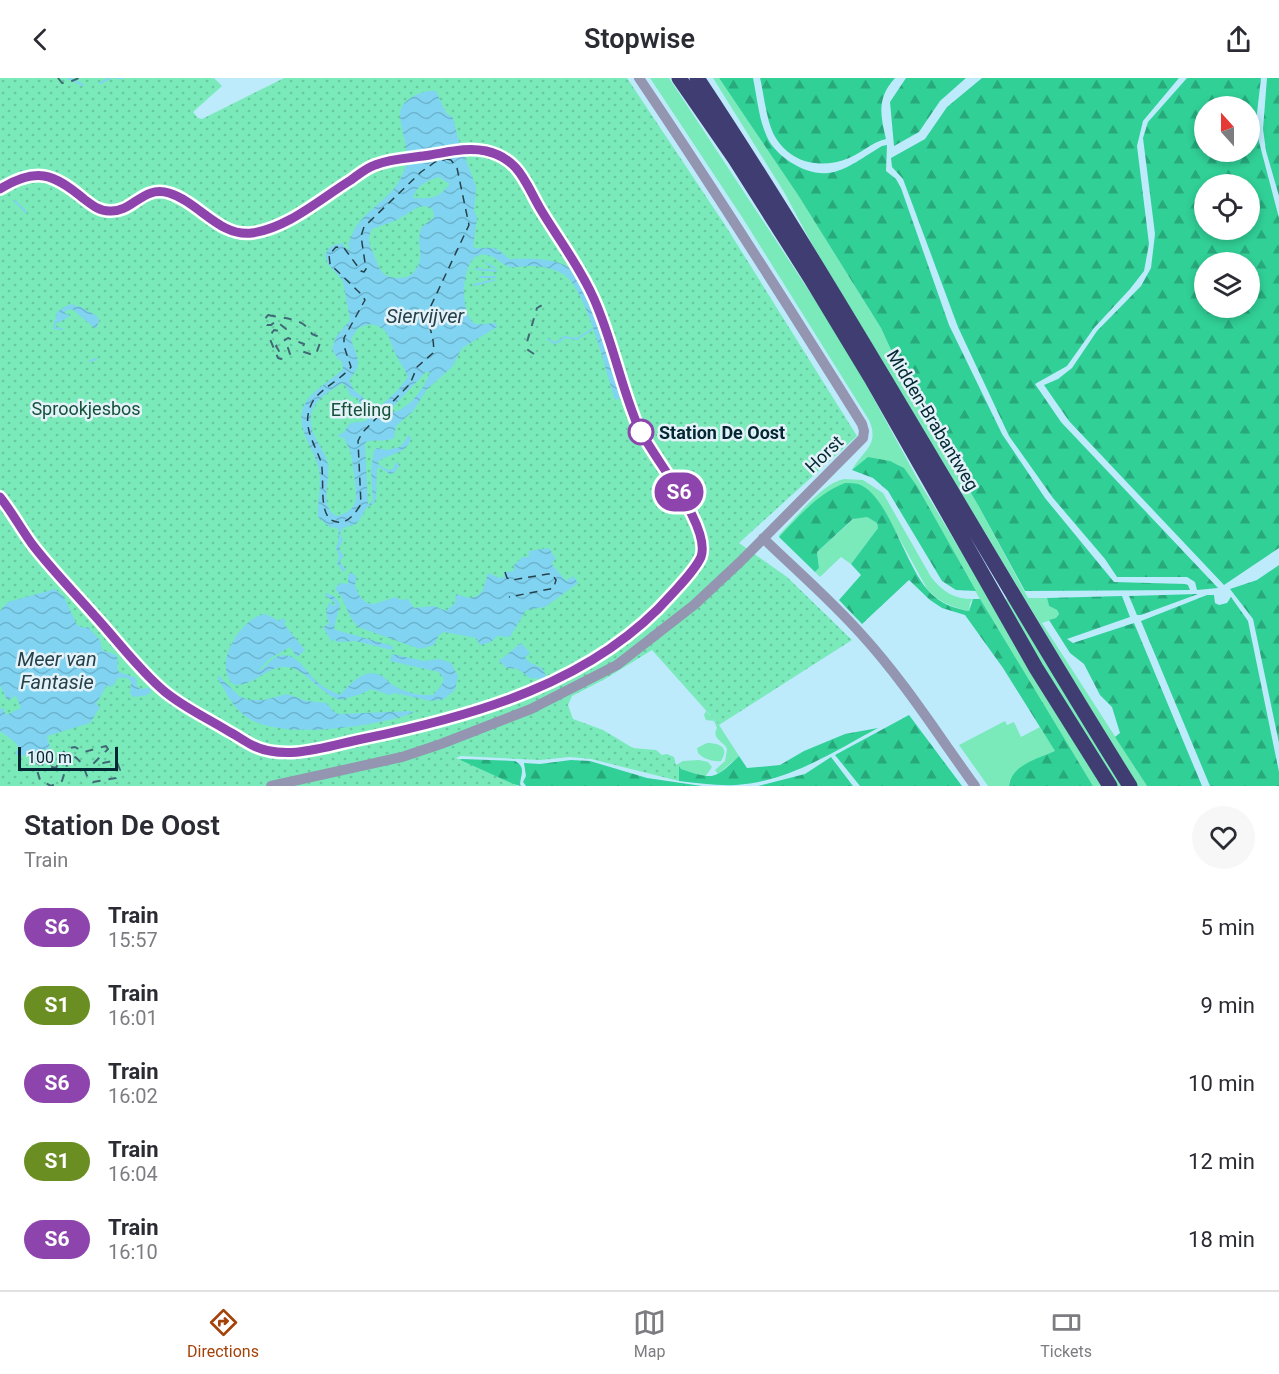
<!DOCTYPE html>
<style>
body{margin:0;font-family:Roboto,sans-serif;background:#f7f7f7;color:#2b2b33;height:100vh;display:flex;flex-direction:column;font-size:22px;white-space:nowrap}
*{box-sizing:border-box;margin:0}
p{font-size:20px;color:#7c7c81}
.icon{flex:none;width:33px;height:33px;fill:none;stroke:currentColor;stroke-width:2;stroke-linecap:round;stroke-linejoin:round}
.map{position:relative;height:708px;overflow:hidden}
.panel{display:flex;flex-direction:column;background:#fff;flex:1}
.panel>*{flex:none}
.badge{padding:0 12px;border-radius:20px;font-size:21px;line-height:39px}
.needle{width:39px;rotate:339deg}
.controls{position:absolute;left:1194px;top:18px;display:grid;gap:12px}
.controls a{display:grid;place-items:center;width:66px;height:66px;border-radius:50%;background:#fff;box-shadow:0 3px 9px #0003;font-size:30px}
.scale{position:absolute;left:18px;bottom:15px;width:100px;box-sizing:border-box;padding-left:6px;border:3px solid #032732;border-top:0;font-size:16px;line-height:21px;white-space:nowrap;color:#032732;-webkit-text-stroke:4px #e3f2f8;paint-order:stroke}
.map>.badge{position:absolute;translate:-50% -50%;box-shadow:0 0 0 3px #fff}
.round{display:grid;place-items:center;flex:none;width:63px;height:63px;border-radius:32px;background:#f7f7f7}
.head{display:flex;align-items:center;justify-content:space-between;height:102px;padding:0 24px}
h1{font-size:28px;font-weight:600;line-height:45px}
ul{padding:0;list-style:none}
li{display:flex;align-items:center;gap:18px;height:78px;padding:0 24px}
li div{flex:1}
li b{display:block;font-size:22px}
li em{font-style:normal}
li .badge{min-width:66px;font-weight:700;text-align:center}
header{display:flex;justify-content:space-between;align-items:center;height:78px;padding:0 24px;background:#fff;font-size:27px;font-weight:600}
.tab-bar{display:flex;justify-content:space-around;align-items:center;height:84px;border-top:2px solid #e1e1e2;background:#fff;font-size:16px;color:#7c7c81}
.tab-bar a{display:grid;justify-items:center;gap:3px}
.tab-bar .on{color:#a54209}
.map>svg:first-child{display:block}
.grass{fill:#7aeaba}
.forest{fill:url(#forest-firs);fill-rule:evenodd}
.park{fill:url(#park-dots)}
.water{fill:url(#water-waves);fill-rule:evenodd}
.lines{fill:none;stroke-linecap:round;stroke-linejoin:round}
.stream{stroke:#80d3f1;stroke-width:2}
.ferry{stroke:#27414b;stroke-width:1.5;stroke-dasharray:8 6;stroke-linecap:butt}
.minor{stroke:#9495b0;stroke-width:10}
.highway{stroke:#3f3d72;stroke-width:15}
.rail{stroke:#406875;stroke-width:2;stroke-dasharray:8 8;stroke-linecap:butt}
.line-casing{stroke:#fff;stroke-width:14}
.line{stroke:#8e44ad;stroke-width:9}
.stop-dot{fill:#fff;stroke:#8e44ad;stroke-width:3}
.labels{text-anchor:middle;dominant-baseline:central;stroke-width:5;stroke-linejoin:round;paint-order:stroke}
.park-label{font-size:18px;fill:#15523a;stroke:#e3f2f8}
.street-label{font-size:18px;fill:#032732;stroke:#e3f2f8}
.stop-label{font-size:18px;font-weight:bold;fill:#032732;stroke:#e3f2f8;text-anchor:start}
.water-label{font-size:20px;font-style:italic;fill:#27414b;stroke:#e3f2f8}
</style>
<header><svg class="icon" aria-label="back" viewBox="0 0 24 24"><path d="M15 5l-7 7 7 7"/></svg>Stopwise<svg class="icon" aria-label="share" viewBox="0 0 24 24"><path d="M12 15V3M7 8l5-5 5 5M5 13v7h14v-7"/></svg></header>
<div class="map">
<svg width="1279" height="708" viewBox="0 0 1279 708">
<defs>
<pattern id="forest-firs" width="22" height="20" patternUnits="userSpaceOnUse" patternTransform="scale(1.5)"><rect width="22" height="20" fill="#31d097"/><path d="M5 1l3.5 6h-7zM16 11l3.5 6h-7z" fill="#27a97c"/></pattern>
<pattern id="park-dots" width="8" height="8" patternUnits="userSpaceOnUse" patternTransform="scale(1.5)"><rect width="8" height="8" fill="#7aeaba"/><path d="M2 2h.1M6 6h.1" fill="none" stroke="#68c9a0" stroke-width="1.8" stroke-linecap="round"/></pattern>
<pattern id="water-waves" width="16" height="10" patternUnits="userSpaceOnUse" patternTransform="scale(1.5)"><rect width="16" height="10" fill="#80d3f1"/><path d="M0 5q4-4 8 0t8 0" fill="none" stroke="#6db5cf"/></pattern>
</defs>
<rect width="100%" height="100%" fill="#bdebfc"/>
<path class="grass" d="M650,0H669L844,266L917,400L1102,708H1093L993,545L917,408C903,389 900,382 875,385C866,386 860,386 852,392C863,372 880,367 869,342L742,139Z
M713,0H719L798,117L881,250L907,307L978,427L1028,520H1047L1049,528L1057,532L1059,536L1056,540L1042,545L1147,708H1137L813,168L784,114Z
M844,401L863,402L883,415L931,499C943,514 954,521 973,521L970,525L969,533C952,529 938,524 927,511L885,434L876,420L869,413L809,428L779,459V457C795,441 822,405 844,401Z
M856,439H867L877,445L878,450L851,486L841,479L820,499L815,494L819,490L817,474Z
M1009,521L1123,708H1113L999,522Z
M706,633L719,647L739,678L718,696L715,692L725,683L727,671C723,662 711,661 717,650L714,643L706,642L704,637Z
M1005,643L1007,647L1014,644L1021,659L1040,649L1056,674L1046,677L1009,704V708H988L959,667Z
M707,665C719,665 730,669 721,683C714,684 703,681 698,675L697,670Z
M699,682L708,684L712,689L705,699L681,691L676,687L683,683Z"/>
<path class="forest" d="M719,0H753C757,19 759,42 767,59C776,79 807,98 828,95C847,93 866,77 882,68L887,67L886,93L896,101L901,110L949,247L1002,356L1045,420L1114,504L1185,506L1188,507L1190,512L1025,513L978,427L907,307L881,250L798,117Z
M760,0H895C877,20 880,36 886,61C872,64 862,75 849,80C820,92 788,85 773,55C766,39 764,17 760,0Z
M906,0H966L940,23L919,54L894,68L890,24Z
M982,0H1179L1143,43L1137,68L1149,166L1144,193L1130,211L1094,250L1067,288L1035,306L1061,344L1218,510L1197,512L1195,504L1187,499H1117L1105,481L1053,420L1009,358L958,249L903,101L892,89L891,80L925,61L947,29Z
M1187,0H1261L1257,35L1258,60L1279,140V470L1224,507L1069,343L1044,307L1058,301L1072,290L1097,253L1141,208L1151,190L1155,156L1143,60L1148,44ZM1204,28H1250V74H1204ZM1204,106H1250V152H1204ZM1204,184H1250V230H1204Z
M1267,0H1279V118L1266,73L1263,51Z
M868,379L890,383L904,390L917,408L976,513L956,512L942,503L888,413L873,400L852,392Z
M845,405C849,405 854,405 858,406C891,417 906,497 935,519C944,527 957,531 969,533L973,521H980L1093,708H1009C1012,686 1038,681 1055,673L1003,590L965,537L942,530L930,522L909,502L862,546L839,522L861,497L851,486L878,450L877,445L867,439L853,441L817,474L819,490L815,494L779,459C799,438 817,416 845,405Z
M1279,487V665L1253,541L1230,511L1257,502Z
M1198,516L1141,537H1137L1129,518Z
M1207,517H1214L1215,525L1219,527L1227,525L1231,519L1248,543L1279,694V708H1210L1141,543Z
M1122,518L1130,539L1067,561L1073,565L1134,545L1202,708H1147L1115,659L1120,655L1112,629L1100,617L1084,586L1070,575L1049,542L1056,540L1059,536L1057,532L1049,528L1047,520Z
M909,637L962,708H860L835,677Z
M878,650C833,674 788,704 736,707C717,708 698,705 679,703V688L681,691C714,702 714,702 739,678L747,690L780,687L804,673L845,656Z
M831,679L853,708H758L805,696Z
M462,681L515,683C526,689 521,696 520,706L521,708L437,687Z
M571,682L590,683L647,700L702,708H526L523,704L526,698L524,685L540,686Z"/>
<path class="park" d="M0,0H214L222,8L193,34L198,40L202,41L284,0H627L725,147L857,358L739,465L787,499L852,562L719,647L652,572L605,601L572,618L568,627L573,641L603,652L633,670L656,672L662,677L667,676L674,679L676,687L679,688V703L591,681L570,679L540,682L461,678L456,680L518,708H0Z"/>
<path class="water" d="M427,13H436L444,31H446L445,34L453,40L458,60L476,109L474,132L477,140L473,169C480,172 485,169 493,170C500,171 504,177 509,181C529,181 550,179 568,189C593,204 614,291 623,319L615,322C605,290 590,227 570,202C561,191 542,188 528,188C523,188 515,190 510,189C498,185 491,172 477,178C462,185 459,235 474,245C479,248 489,245 496,245L497,249L462,270L452,289L427,311L413,333L396,348L394,360C383,365 372,360 365,365L368,427L373,422L371,393L374,372L377,370L387,372L400,369L409,357L411,360C406,377 389,375 378,384L379,387L388,392L393,391L396,385L398,384L399,388L394,395L390,396L379,389L377,391L376,421L373,426L366,430L362,438L356,446L343,450L340,455L343,461L339,471L344,478L339,483L346,492L343,494L337,485L339,478C335,464 335,474 339,461L338,450L330,449L318,439C317,424 322,407 319,392C315,371 296,353 303,330C309,313 332,303 343,291L342,284L337,280L332,271L336,259L350,242L343,203L328,186L325,177C329,168 335,166 344,165L343,168L351,173L348,167C351,160 353,152 358,146C375,124 396,118 405,90C415,55 376,28 427,13ZM439,99L450,106C437,121 432,121 413,120C416,108 428,102 439,99ZM427,128L433,132L434,139C430,144 424,145 421,151C415,168 428,180 412,196C409,199 404,200 399,200C382,200 379,191 374,177C370,167 366,162 372,151L397,142L418,129ZM370,246C391,250 388,261 396,277C400,285 405,291 408,299L397,313L375,333L367,330L363,319L354,312L349,302C364,285 357,280 351,261L358,250ZM427,293L430,295C423,312 407,335 387,335ZM342,305L346,308L351,318L358,320L362,330L370,338L366,343L350,345L344,354L337,358L344,360C352,375 352,379 354,396C356,416 362,431 337,438C318,430 331,402 328,386C324,369 309,358 311,338C314,321 329,314 342,305Z
M74,226L76,229L79,228L97,238L99,243L96,251L72,231L65,233V235L70,238L58,245L55,244L57,234L66,228Z
M549,470L556,481L551,485L566,503L573,498L578,505L545,529L526,532L510,559L497,558L491,564L480,567L476,560L444,554L439,557L434,567L420,571L358,549L351,540L341,518L335,511L340,505L348,506V497L351,495L356,498L355,508L360,519L367,525L374,526L396,519L400,522L408,521L414,530L434,528L446,533L455,525L456,516L469,520L478,518L483,512L488,495L500,500L504,499V494L514,493V487L523,479H529V473Z
M55,511L64,519L77,547L84,550L88,549L100,562L102,572L116,577C120,583 115,588 119,594L136,600L137,608L140,611L150,610L151,613L148,617L133,619L130,615C132,602 132,599 118,600L112,609L107,607L96,626L100,629L90,645L47,658L50,670L19,679L15,674L19,671L16,665L0,653V631L3,630L6,637L21,630L16,618L7,622L0,607V533L8,524Z
M327,515L335,519L340,526L334,550L336,552L393,568L392,572L355,563L337,564L335,561L332,564L323,549L329,546L326,535L329,524L334,528L336,526L325,517Z
M265,536L280,543L282,540L286,543L284,546L305,572L297,579L290,569L269,581L258,593C266,590 269,582 276,579C295,571 304,591 315,602C322,609 331,613 340,617C350,607 363,590 380,597C385,599 387,603 391,606C403,614 419,618 433,617L441,608L444,601L439,594L390,583L392,576L424,583L440,581L451,585L458,598L455,612L444,621L431,623L395,615L390,617L371,611L361,616L340,622C317,614 305,589 285,589C266,588 251,611 233,606C212,585 242,539 265,536Z
M521,565L530,575L525,579C529,586 536,587 542,590L548,601L530,600L518,591L507,590L499,583Z
M218,597L239,618L249,622H264L287,616L307,623L326,625L334,634L339,636L412,633L413,635C374,649 279,663 245,638C232,628 226,614 218,601Z"/>
<g class="lines">
<path class="stream" d="M68,0L83,7
M116,0H121
M100,5L110,0
M15,123L26,134
M486,185L495,190
M476,191L496,193
M480,199H495
M474,207L494,202
M55,244L54,250L62,251
M548,261L554,265L560,263L564,259L577,261L592,251
M90,283L96,281"/>
<path class="ferry" d="M447,81L451,82L457,90L469,147L428,234C427,248 436,261 433,275L417,289L410,306L362,355L358,363L361,426C357,433 349,444 341,444C314,447 327,397 320,381C313,363 302,347 311,327C316,313 341,302 351,289L344,268V260L365,222L362,217L330,186L329,177L336,169L344,170L361,193L364,194L366,191L361,158L364,149L421,94L435,84Z
M505,494L507,500L512,502L548,496H552L556,502L554,509L550,511L509,519"/>
<path class="minor" d="M763,460C796,492 831,522 862,557C904,603 938,657 975,708
M271,708L402,679L441,666L531,631L617,587L694,527L740,484L863,360L864,353L862,346C789,229 716,114 639,0"/>
<path class="highway" d="M679,0L735,81L811,201L871,300L1036,590L1110,708
M697,0C850,231 983,474 1130,708"/>
<path class="rail" d="M58,0L62,5H67L79,0
M0,111C34,91 52,93 82,119C89,124 96,131 105,133C129,138 143,108 168,115C201,124 221,161 257,154C300,146 333,108 371,88C384,82 459,70 474,71C490,72 504,77 516,88L570,177L594,221L637,346L657,382L681,416L699,452L703,470L698,485L668,521L647,541L596,579L575,592L493,629L360,662L300,673L279,675L270,674L250,667L185,627L165,615L150,599L37,472L0,420
M268,237C284,241 303,239 312,256L317,258L320,265L316,276L313,277L301,273L304,266L288,260L276,268L279,273L288,270L290,276L281,281L278,280L269,259L274,252L280,253L286,251L276,243L271,247H267L264,242Z
M534,276L528,272L527,264L537,230L544,226
M106,668L108,671L94,685C101,688 109,681 117,684L120,692L116,700L93,704C82,698 89,687 72,677L69,680L62,703L51,708L40,702L36,689L37,685L56,690L65,671L75,669L84,674Z"/>
</g>
<g class="lines">
<g class="line-casing">
<path id="line" d="M0,111C36,89 53,95 84,121C92,127 99,133 109,133C133,135 142,107 169,115C199,124 219,159 252,155C288,150 320,121 351,102C358,97 366,90 375,87C392,80 412,80 430,77C449,74 467,69 486,73C520,81 525,105 541,132C559,162 580,189 594,221C612,261 620,305 637,346C650,377 712,447 701,479C695,492 682,505 672,516C594,605 474,638 362,661C328,668 285,684 252,667C244,663 236,657 228,653C207,640 183,629 164,613C138,591 117,562 94,537C73,513 51,491 32,466C21,451 12,434 0,419"/>
</g>
<use href="#line" class="line"/>
</g>
<circle class="stop-dot" cx="641" cy="354" r="12"/>
<g class="labels">
<g class="park-label">
<text x="86" y="330">Sprookjesbos</text>
<text x="361" y="331">Efteling</text>
</g>
<g class="street-label">
<text transform="translate(933 342) rotate(59)">Midden-Brabantweg</text>
<text transform="translate(824 376) rotate(-44)">Horst</text>
</g>
<g class="stop-label">
<text x="659" y="354">Station De Oost</text>
</g>
<g class="water-label">
<text x="425" y="238">Siervijver</text>
<text x="57" y="581">Meer van<tspan x="57" dy="23">Fantasie</tspan></text>
</g>
</g>
</svg>
<div class="controls">
<a><svg class="needle" viewBox="-14 -14 28 28"><path d="M0-13l5 13h-10z" fill="#e53935"/><path d="M0 13l5-13h-10z" fill="#7c7c81"/></svg></a>
<a><svg class="icon" aria-label="locate" viewBox="0 0 24 24"><circle cx="12" cy="12" r="6"/><path d="M12 2v4M12 18v4M2 12h4M18 12h4"/></svg></a>
<a><svg class="icon" aria-label="layers" viewBox="0 0 24 24"><path d="M12 4l9 5-9 5-9-5zM3 14l9 5 9-5"/></svg></a>
</div>
<div class="scale">100 m</div>
<b class="badge" style="left:679px;top:414px;background:#8e44ad;color:#fff">S6</b>
</div>
<section class="panel">
<div class="head"><div><h1>Station De Oost</h1><p>Train</p></div><a class="round"><svg class="icon" aria-label="heart" viewBox="0 0 24 24"><path d="M12 20l-8-8c-3-5 5-10 8-4 3-6 11-1 8 4z"/></svg></a></div>
<ul>
<li><span class="badge" style="background:#8e44ad;color:#fff">S6</span><div><b>Train</b><p>15:57</p></div><em>5 min</em></li>
<li><span class="badge" style="background:#6b8e23;color:#fff">S1</span><div><b>Train</b><p>16:01</p></div><em>9 min</em></li>
<li><span class="badge" style="background:#8e44ad;color:#fff">S6</span><div><b>Train</b><p>16:02</p></div><em>10 min</em></li>
<li><span class="badge" style="background:#6b8e23;color:#fff">S1</span><div><b>Train</b><p>16:04</p></div><em>12 min</em></li>
<li><span class="badge" style="background:#8e44ad;color:#fff">S6</span><div><b>Train</b><p>16:10</p></div><em>18 min</em></li>
</ul>
</section>
<nav class="tab-bar">
<a class="on"><svg class="icon" aria-label="directions" viewBox="0 0 24 24"><path d="M12 3l9 9-9 9-9-9zM9 14v-3h6M13 9l2 2-2 2"/></svg>Directions</a>
<a><svg class="icon" aria-label="map" viewBox="0 0 24 24"><path d="M3 6l6-2 6 2 6-2v14l-6 2-6-2-6 2zM9 4v14M15 6v14"/></svg>Map</a>
<a><svg class="icon" aria-label="tickets" viewBox="0 0 24 24"><path d="M3 7h18v10H3zM15 7v10"/></svg>Tickets</a>
</nav>
